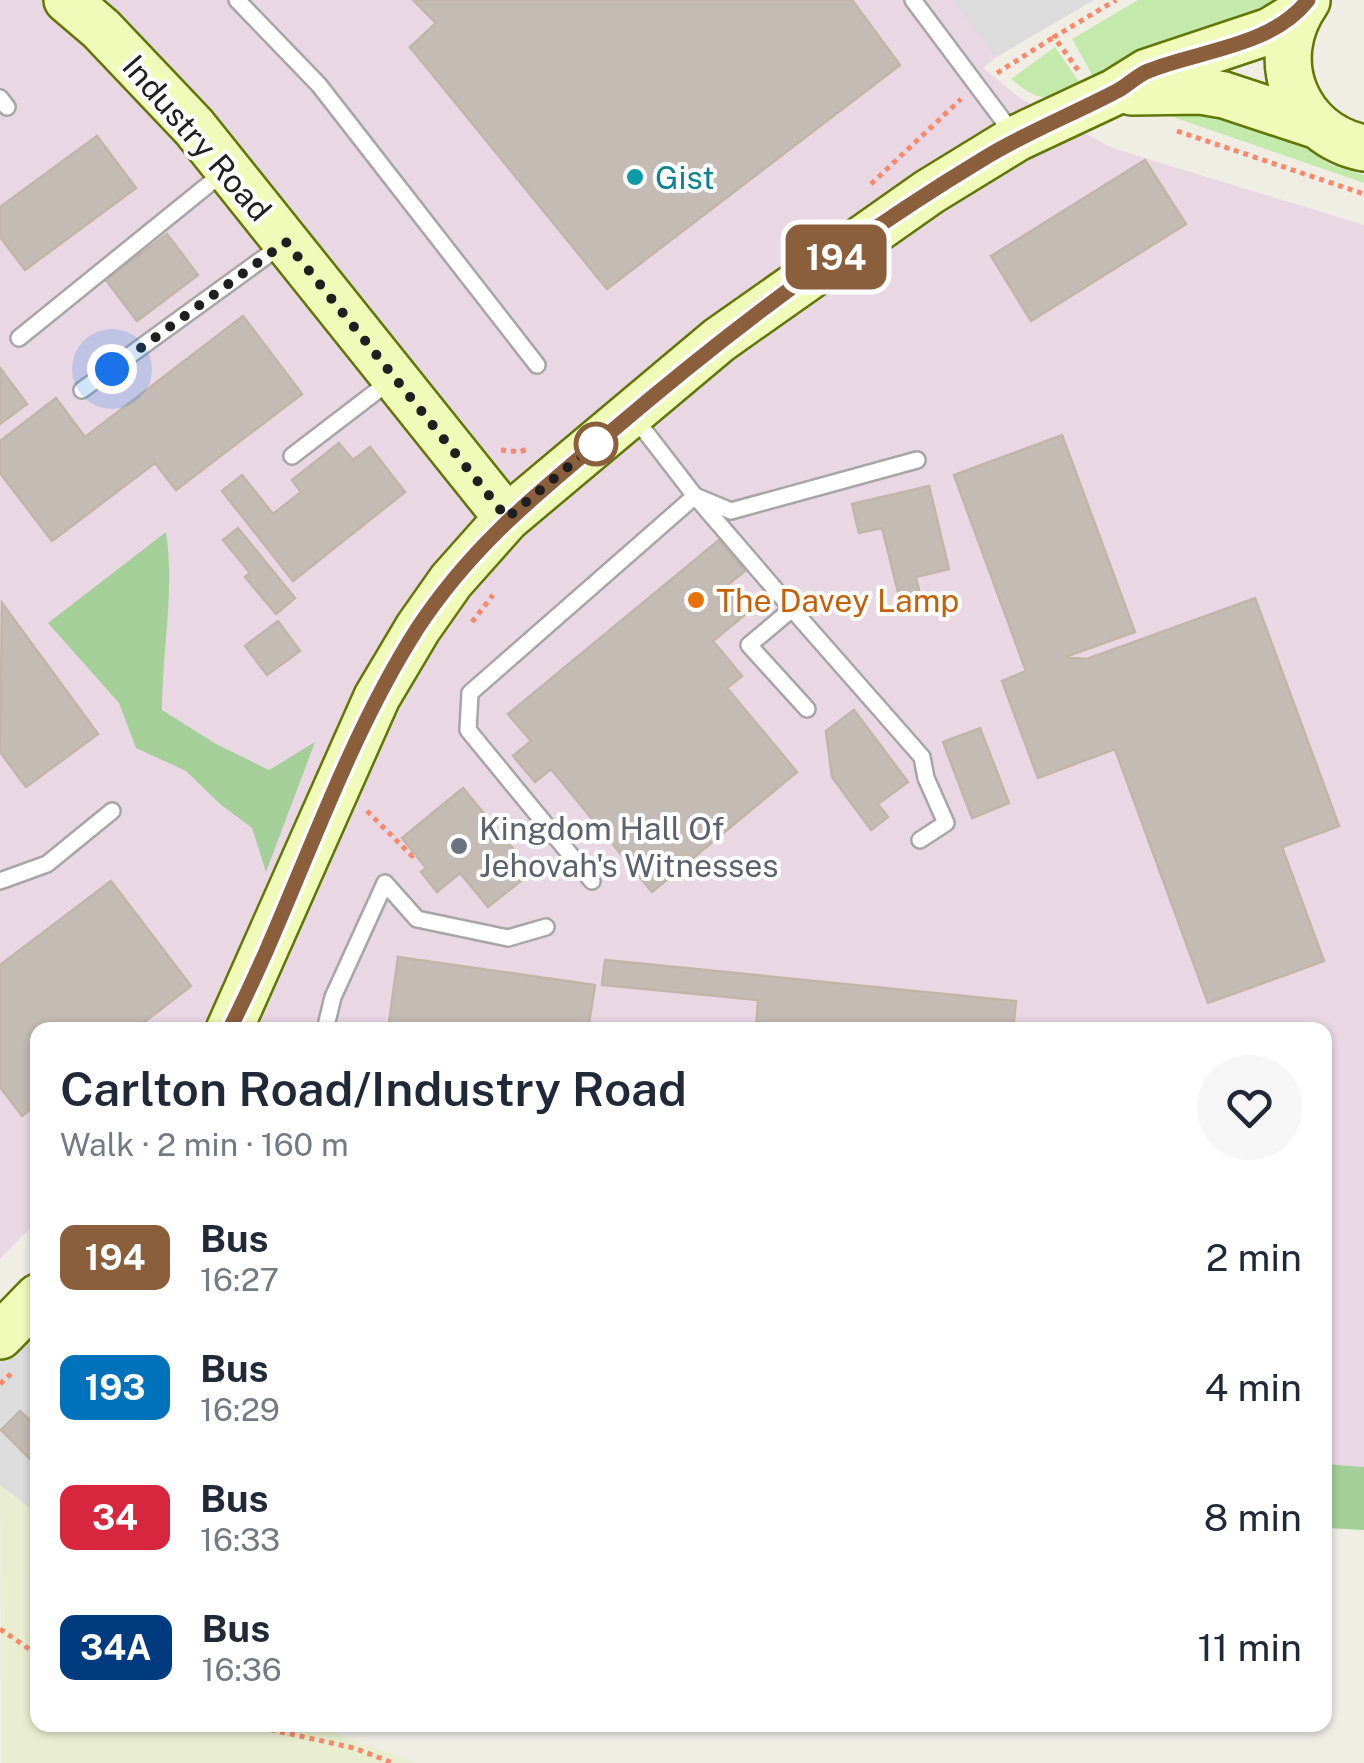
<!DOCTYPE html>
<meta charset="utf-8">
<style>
body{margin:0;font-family:"Public Sans",sans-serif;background:#f6f6f7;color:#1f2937;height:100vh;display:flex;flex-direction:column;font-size:38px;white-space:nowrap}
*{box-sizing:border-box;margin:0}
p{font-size:32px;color:#747a83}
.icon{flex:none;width:55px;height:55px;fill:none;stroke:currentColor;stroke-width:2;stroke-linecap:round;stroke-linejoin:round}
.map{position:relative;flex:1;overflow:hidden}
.panel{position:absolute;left:30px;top:1022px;width:1302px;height:710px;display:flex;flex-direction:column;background:#fff;border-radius:20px;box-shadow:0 2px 8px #0004}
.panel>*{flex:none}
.badge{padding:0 20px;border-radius:15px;font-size:35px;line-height:65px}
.you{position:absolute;width:50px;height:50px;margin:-25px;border:8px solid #fff;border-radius:50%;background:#1a73e8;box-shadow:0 0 0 15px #1a73e833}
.map>.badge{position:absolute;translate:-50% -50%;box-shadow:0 0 0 5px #fff}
.round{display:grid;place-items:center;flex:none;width:105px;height:105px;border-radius:52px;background:#f6f6f7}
.head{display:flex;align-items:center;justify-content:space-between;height:170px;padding:0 30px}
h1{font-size:48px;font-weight:600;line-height:75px}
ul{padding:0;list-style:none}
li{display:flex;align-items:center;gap:30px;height:130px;padding:0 30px}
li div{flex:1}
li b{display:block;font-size:38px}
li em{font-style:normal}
li .badge{min-width:110px;font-weight:700;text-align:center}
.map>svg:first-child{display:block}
.residential{fill:#dddcdc}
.industrial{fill:#e9d7e4}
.farmland{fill:#e9eed0}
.grass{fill:#c4eaab}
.forest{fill:#a4cf99}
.building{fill:#c4bcb4;stroke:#c1b5a7;stroke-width:2.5}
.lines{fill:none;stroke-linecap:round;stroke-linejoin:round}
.lane-casing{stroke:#a6a6a6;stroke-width:20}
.secondary-casing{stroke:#607704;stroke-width:50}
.path{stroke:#fa886b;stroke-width:5;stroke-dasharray:5 5;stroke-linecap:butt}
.lane{stroke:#fff;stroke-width:15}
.secondary{stroke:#f0fab9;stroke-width:45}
.line-casing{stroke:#fff;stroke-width:22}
.line{stroke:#8b5e3c;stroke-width:15}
.walk{stroke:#1f1f1f;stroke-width:10;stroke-dasharray:0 18}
.culture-dot{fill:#0f9aa8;stroke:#fff;stroke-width:4}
.stop-dot{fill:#fff;stroke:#8b5e3c;stroke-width:5}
.food-dot{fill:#e8710a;stroke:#fff;stroke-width:4}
.worship-dot{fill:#6b7280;stroke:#fff;stroke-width:4}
.labels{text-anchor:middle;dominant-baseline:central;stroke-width:8;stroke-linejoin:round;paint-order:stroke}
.street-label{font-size:32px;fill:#1f1f1f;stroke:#fff}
.culture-label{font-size:32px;fill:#0d838f;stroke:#fff;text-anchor:start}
.food-label{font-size:32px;fill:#c56008;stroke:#fff;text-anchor:start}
.worship-label{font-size:32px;fill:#5b616d;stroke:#fff;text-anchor:start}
</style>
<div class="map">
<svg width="1364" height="1763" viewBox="0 0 1364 1763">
<rect width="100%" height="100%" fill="#f0ede5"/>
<path class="residential" d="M935,0H1094L981,66Z
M37,1321V1514L0,1485V1363Z"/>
<path class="industrial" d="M0,0H953L995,58L983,68L1020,98L1112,148L1364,225V1467L1325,1464V1030H38L37,1221L0,1259Z"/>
<path class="farmland" d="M0,1485L37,1514L38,1725H312L418,1763H2Z"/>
<path class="grass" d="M1138,0H1279L1268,19L1094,78L1072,39Z
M1055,47L1082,86C1049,102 1040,103 1011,79Z
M1183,101L1285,132L1329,164L1364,175V183L1141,106Z"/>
<path class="forest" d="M166,532C175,591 162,651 162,710L216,744L269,770L315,742L266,872L252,828L220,804L186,771L136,748L119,703L48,623Z
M1325,1464L1364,1467V1530L1325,1528Z"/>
<path class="building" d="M413,0H852L900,65L607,289L410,47L436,23Z
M97,136L136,188L25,270L0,237V207Z
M1145,160L1186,224L1031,321L991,256Z
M167,234L198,275L137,321L106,280Z
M243,316L302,394L176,490L155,463L52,541L0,473V441L56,398L85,437Z
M0,368L27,404L0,424Z
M1062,435L1135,632L1065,657L1087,659L1255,598L1339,826L1282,847L1324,961L1208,1003L1115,749L1038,778L1002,681L1026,671L954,475Z
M339,443L353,460L370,447L405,492L293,581L222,491L242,475L273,514L301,492L292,480Z
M929,486L949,569L916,577L920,595L900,600L882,528L859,533L852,504Z
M238,528L295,598L276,614L245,577L250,573L223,540Z
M719,540L745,571L725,587L747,613L713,641L742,676L727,688L797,772L652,892L551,769L535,782L513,756L531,741L508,714Z
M2,603L98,734L26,787L0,752Z
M278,621L300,651L267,675L245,646Z
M854,710L908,782L878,804L888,817L871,830L832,777L826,731Z
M980,728L1009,803L972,818L943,742Z
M463,788L532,872L488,907L460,873L437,892L421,872L426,868L402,838Z
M111,881L191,986L134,1030H38V1103L22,1116L0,1087V965Z
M398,957L595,985L588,1030H388Z
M605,960L1016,1001L1013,1030H756L758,1000L602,985Z
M20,1411L38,1428L37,1466L1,1430Z"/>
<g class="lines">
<g class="lane-casing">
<path id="lane" d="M237,0L319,85L537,365
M913,0L1014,135
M0,98L7,107
M19,338L224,172
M82,390L283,244
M634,417L695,496L792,609L749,645L807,709
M292,456L390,381
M792,609L922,757L926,778L946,823L920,840
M0,881L47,864L112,811
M592,881L468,730L470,693L695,496L731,511L917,460
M325,1030L333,997L385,883L417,919L508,938L546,927"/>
</g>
<g class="secondary-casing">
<path id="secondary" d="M67,0L101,29L194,127L507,518
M1307,1C1266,59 1295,134 1364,148
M1132,92L1201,91L1224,95L1315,125
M229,1030L377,697L418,628L451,581L507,518L719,340L929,192L1017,138L1115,92L1147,72L1270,31L1298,14
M0,1336L38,1297"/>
</g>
<path class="path" d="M1078,70L1054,37L1116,0
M997,73L1054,37
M1177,131L1364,194
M871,184L961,99
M501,450L520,452L529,448
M472,622L493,595
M367,811L412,856L415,854
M0,1384L14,1371
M0,1629L38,1655
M142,1725L148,1729L254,1726L354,1748L393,1763"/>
<use href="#lane" class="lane"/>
<use href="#secondary" class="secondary"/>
</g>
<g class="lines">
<g class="line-casing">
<path id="line" d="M229,1030C296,899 338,753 417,629C472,545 538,493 613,430C729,331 852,238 983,159C1025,133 1071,115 1115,92C1126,87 1136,76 1148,71C1200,50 1271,47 1308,0"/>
</g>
<use href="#line" class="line"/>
<path class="walk" d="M112,369L286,242L507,518L606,435L596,444"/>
</g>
<circle class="culture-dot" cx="635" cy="177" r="10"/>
<circle class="stop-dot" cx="596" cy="444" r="20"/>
<circle class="food-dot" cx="696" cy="600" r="10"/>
<circle class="worship-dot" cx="459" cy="846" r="10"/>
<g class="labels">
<g class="street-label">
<text transform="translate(197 138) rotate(49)">Industry Road</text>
</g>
<g class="culture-label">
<text x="655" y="177">Gist</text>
</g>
<g class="food-label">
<text x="716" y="600">The Davey Lamp</text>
</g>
<g class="worship-label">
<text x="479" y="828">Kingdom Hall Of<tspan x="479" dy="37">Jehovah's Witnesses</tspan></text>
</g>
</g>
</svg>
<div class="you" style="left:112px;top:369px"></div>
<b class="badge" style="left:836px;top:257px;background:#8b5e3c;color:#fff">194</b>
<section class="panel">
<div class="head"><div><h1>Carlton Road/Industry Road</h1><p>Walk · 2 min · 160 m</p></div><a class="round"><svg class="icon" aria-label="heart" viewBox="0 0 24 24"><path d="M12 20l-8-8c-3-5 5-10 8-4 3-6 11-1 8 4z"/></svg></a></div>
<ul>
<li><span class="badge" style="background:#8b5e3c;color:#fff">194</span><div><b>Bus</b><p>16:27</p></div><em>2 min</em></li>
<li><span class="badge" style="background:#0072bc;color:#fff">193</span><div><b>Bus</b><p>16:29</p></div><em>4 min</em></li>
<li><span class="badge" style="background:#d7263d;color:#fff">34</span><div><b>Bus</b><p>16:33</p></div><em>8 min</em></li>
<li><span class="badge" style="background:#003b80;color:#fff">34A</span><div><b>Bus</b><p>16:36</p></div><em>11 min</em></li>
</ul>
</section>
</div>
